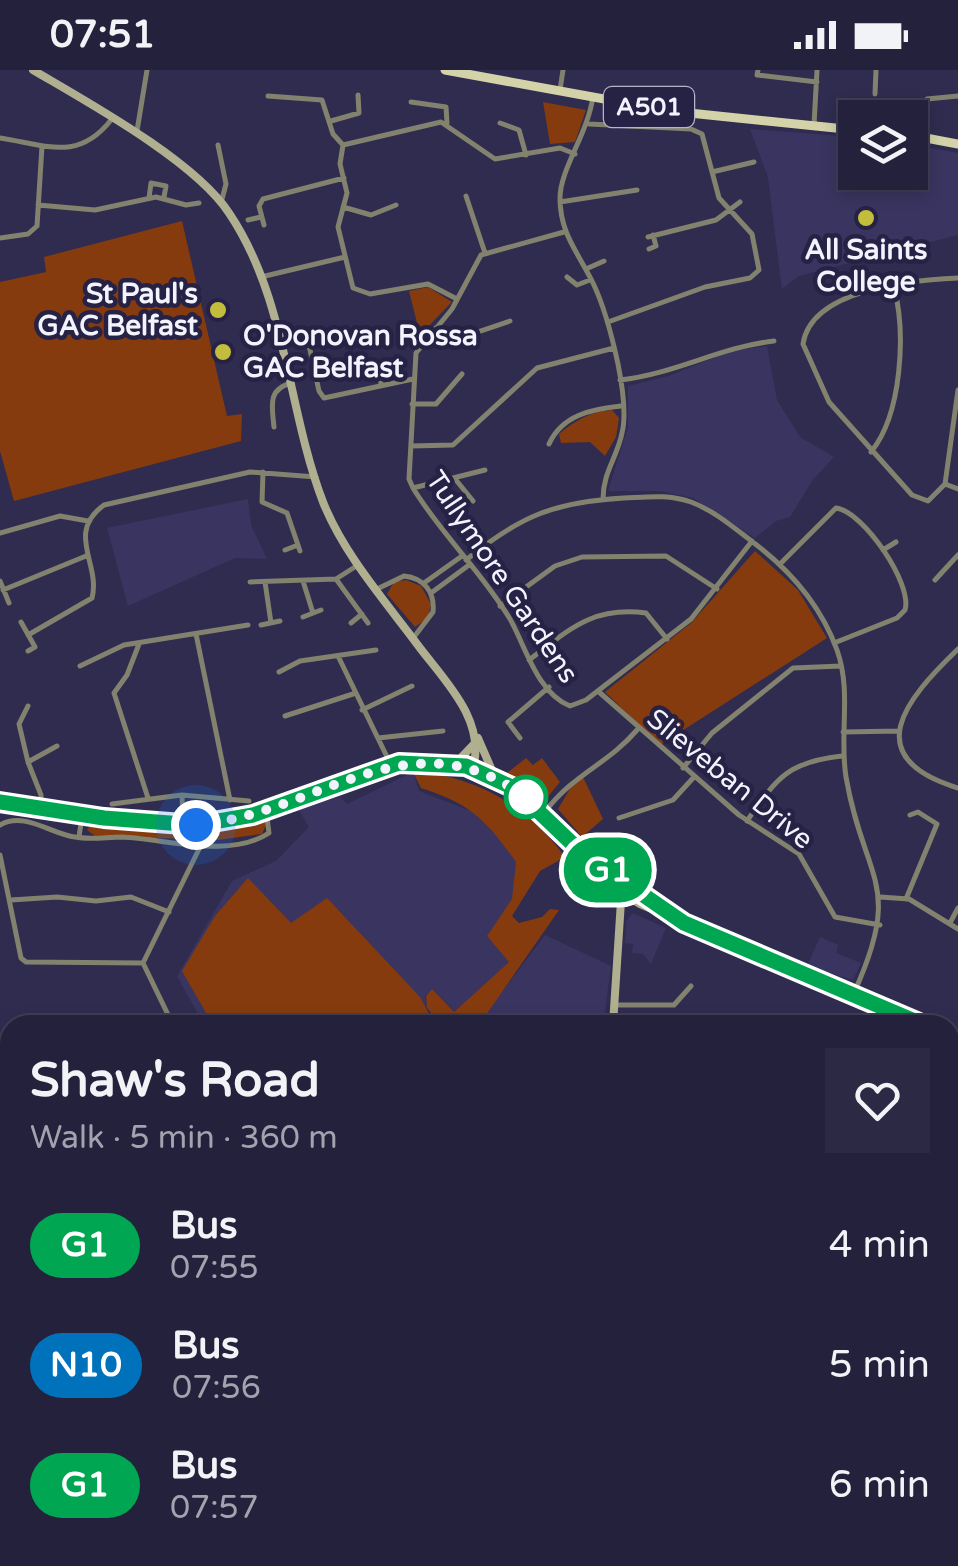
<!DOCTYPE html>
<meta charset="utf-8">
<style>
body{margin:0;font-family:"Varela Round",sans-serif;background:#2b2943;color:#f1f3f6;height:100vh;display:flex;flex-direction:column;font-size:38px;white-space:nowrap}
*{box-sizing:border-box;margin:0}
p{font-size:32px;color:#a3a3af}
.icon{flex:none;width:55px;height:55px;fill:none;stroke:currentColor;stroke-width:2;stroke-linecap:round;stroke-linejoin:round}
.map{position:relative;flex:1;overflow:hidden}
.details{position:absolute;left:0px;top:945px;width:960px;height:552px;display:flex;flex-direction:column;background:#23213c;border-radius:30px 30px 0 0;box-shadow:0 5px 15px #0003,0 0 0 2px #403e56}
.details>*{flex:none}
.badge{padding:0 20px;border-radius:32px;font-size:35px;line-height:65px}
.controls{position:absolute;left:838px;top:30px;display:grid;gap:20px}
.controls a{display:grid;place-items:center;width:90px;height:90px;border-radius:0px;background:#23213c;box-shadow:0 5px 15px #0003,0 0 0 2px #403e56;font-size:50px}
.you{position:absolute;width:50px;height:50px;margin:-25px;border:8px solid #fff;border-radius:50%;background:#1a73e8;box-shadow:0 0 0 15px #1a73e833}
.map>.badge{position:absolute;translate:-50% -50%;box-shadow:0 0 0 5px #fff}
.round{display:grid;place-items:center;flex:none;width:105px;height:105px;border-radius:0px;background:#2b2943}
.headline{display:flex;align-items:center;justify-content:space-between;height:170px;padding:0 30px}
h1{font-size:48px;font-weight:800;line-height:75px}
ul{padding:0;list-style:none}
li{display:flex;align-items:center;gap:30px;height:120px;padding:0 30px}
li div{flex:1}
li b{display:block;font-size:38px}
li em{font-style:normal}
li .badge{min-width:110px;font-weight:700;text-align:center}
.status{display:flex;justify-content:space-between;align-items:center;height:70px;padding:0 50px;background:#23213c;direction:ltr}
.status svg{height:28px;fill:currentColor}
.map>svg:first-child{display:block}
.built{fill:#393560}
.green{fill:#853b0e}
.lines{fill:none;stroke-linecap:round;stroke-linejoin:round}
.stream{stroke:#b24787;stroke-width:2.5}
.street{stroke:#82826e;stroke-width:5}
.secondary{stroke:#b0af90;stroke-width:8}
.primary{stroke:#d3d2a9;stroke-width:9}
.highway{stroke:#f3f2c1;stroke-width:10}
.line-casing{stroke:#fff;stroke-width:22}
.line{stroke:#00a651;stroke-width:15}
.walk{stroke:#f3f3fd;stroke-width:10;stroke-dasharray:0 18}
.poi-dot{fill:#c3bd3e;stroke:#262245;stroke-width:4}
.stop-dot{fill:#fff;stroke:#00a651;stroke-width:5}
.labels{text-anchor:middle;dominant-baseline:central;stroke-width:9;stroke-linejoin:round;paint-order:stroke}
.shield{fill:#262245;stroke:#b6b4c6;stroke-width:2.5}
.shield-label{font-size:25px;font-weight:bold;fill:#f3f3fd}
.poi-label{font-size:28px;font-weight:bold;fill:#f3f3fd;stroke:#262245}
.street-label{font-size:28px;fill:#f3f3fd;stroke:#262245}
</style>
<div class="status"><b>07:51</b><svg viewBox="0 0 49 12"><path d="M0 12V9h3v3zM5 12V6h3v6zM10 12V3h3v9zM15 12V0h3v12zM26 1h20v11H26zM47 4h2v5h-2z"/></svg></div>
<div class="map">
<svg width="958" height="1496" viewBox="0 0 958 1496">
<rect width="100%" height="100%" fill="#2f2c50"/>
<path class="built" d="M750,59L855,67V102H910V74L958,83V165L799,206L782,219L768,107Z
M767,276L777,330L800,367L834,387L812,411L790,447L776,451L755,468L693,428L661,421H608L628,357V316L669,306L731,281Z
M248,429L251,455L267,489L235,488L128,536L107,458Z
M413,702L419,721L481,745L509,773L521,796L513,833L488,866L510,892L454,942L432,919L425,926L427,940L438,955H204L177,906L232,811L276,791L309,757L297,737L340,727L347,734Z
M633,843L666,858L651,894L643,884L632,883L633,874L625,873L626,851Z
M545,865L611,896L603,955H477Z
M820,867L838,875L836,883L861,893L853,910L807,896Z"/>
<path class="green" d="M543,32L586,40L575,72L550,74Z
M182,151L227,346L242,344L241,371L14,431L0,381V212L46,202L44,187Z
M428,217L452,232L420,265L409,221Z
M612,340L619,348L616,367L605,386L590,372L561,373L559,364C574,351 592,341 612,340Z
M755,481L798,520L827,568L660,675L605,622L691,553Z
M406,510L421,516L431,534L428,548L415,557L387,524L394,512Z
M526,688L533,695L542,688L560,712L546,729L507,703Z
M413,702C475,705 528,736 565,787L540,801L512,846L519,853L542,847L550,839L559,840L479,955H441L427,938L426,926L432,919L454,942L509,892L487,866L512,829L516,792C486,750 471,734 421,718Z
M583,707L603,749L582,767L558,739L571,717Z
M262,750L267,752L262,764L218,770L95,766L87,760L91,754L183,761Z
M248,808L291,853L327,828L420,927L435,955H213L182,901L215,846Z"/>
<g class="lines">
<path class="stream" d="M0,1331L10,1344"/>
<path class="street" d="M758,0L757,5L817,12
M560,20L563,0
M875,24L876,0
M268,26L322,30L333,64L343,75
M593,26C588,64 560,99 560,128C560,164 578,182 593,213C605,238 612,266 618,294C622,314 627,343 622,363C617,388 603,402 603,429
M927,29L958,26
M411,32L446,37L447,53
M331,51L359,43L358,25
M500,53L519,60L526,85
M589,54L691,59L702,64L719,128L752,164L759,200L750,208L705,217L608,252
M814,55L817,0
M137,61L147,0
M0,68C46,75 78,92 111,50
M218,75L226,114L221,133
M712,102L754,92
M466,126L485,183
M149,128L151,113L166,116L164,127
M560,132L637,120
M38,135L95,140L156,127L186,135L199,133
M343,137L371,145L396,135
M248,150L261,147
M264,155L259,136L263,129L344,108
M564,162L481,185L452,239L416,283L409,409L413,418C441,464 482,502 510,549C525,575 537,623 570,636L586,630L691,549L752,471
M648,167L716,150L740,132
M0,168L28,164L37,156L42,76
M649,179L656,176L653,165
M586,199L604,191
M261,207L345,187
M567,207L577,215L590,210
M457,229L428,214L370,224L353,218L338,157L347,123L340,94L343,75L441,52L495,89L560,78L575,84
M436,258L454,270L510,251
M307,266L319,321L324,328L413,309
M364,293L376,298L381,313
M620,310C675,304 720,277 774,271
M412,334H436L462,304
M274,357C272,336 267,319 292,313
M549,374C562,345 592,339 621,336
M411,376L453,375L537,298L614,278
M871,382C902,344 906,263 894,217
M263,402L262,432L287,443L300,481
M456,410L473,431
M945,414L928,431L912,425L829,332L803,274C811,219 912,210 958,208
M945,414L958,320
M945,414L958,419
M413,418L485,400
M0,463L60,446L88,451
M285,480L298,475
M883,480L896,472
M466,490C520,446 554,432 624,428C647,427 668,424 691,432C715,441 734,458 754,473C791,501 821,536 837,580C852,622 839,665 846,707C864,812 905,812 853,925
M780,494L836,438C863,441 913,514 905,540L897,548L834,573
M336,509L368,553
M935,510L958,485
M0,511L9,533
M303,511L313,543
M250,512L336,509L358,495
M265,512L271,553
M424,513L462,486
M377,519L404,506C424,508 435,522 433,542L414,567
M3,520L86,486
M431,523L469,495
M500,536L555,496L582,487L666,486L717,519
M303,547L321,540
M21,552L35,577L28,581
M351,553L362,544
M261,555L280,551
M196,564L230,730
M28,565L92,528C101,494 65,463 104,435L250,402L316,407
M139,574L127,605L114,623L148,728
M958,579C906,629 857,687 958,718
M338,586L391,695
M529,590C569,560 592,536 646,543L667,569
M80,596L124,575L248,555
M279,602L300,591L376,580
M599,622L739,745L799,784L835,847L880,855
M28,636L19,654L28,692
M362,640L412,616
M285,646L353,624
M843,662L899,661
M378,668L443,661
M520,668L508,652L549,617
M683,698L712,663L793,598L841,596
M182,725L183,754
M112,734L182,725L249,731
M41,740V725L28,692L57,676
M544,743C574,703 607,695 637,660
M619,748L673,730L694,707
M747,751C777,708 787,692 842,686
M0,755C24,741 51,764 75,767C91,770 106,767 122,767C166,769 230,789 269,763L266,740
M79,767L82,746
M0,785L21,888L26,892L143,893
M880,827L909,829L958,859
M906,829L937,754L918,742L910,745
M11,830L57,827L96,831L131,827L169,842
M950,853L958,838
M143,893L201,775
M143,893L173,955
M615,935H674L691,916
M0,972L10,970
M950,989L958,969
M0,1027L10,1025
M950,1043L958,1054
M0,1109L10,1106
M950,1116H958
M0,1169L10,1166
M950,1219L958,1218
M0,1229L10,1227
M0,1245L10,1262
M950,1275L958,1273
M0,1292L10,1286
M0,1352L10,1357
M0,1376L10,1374
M0,1417H10
M0,1474L10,1473
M0,1483L11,1496
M162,1488L176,1496
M75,1496H82
M377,1496L386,1488
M432,1496L441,1488"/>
<path class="secondary" d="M33,0C89,33 195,91 229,143C287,229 287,338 323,432C344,485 386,532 420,578C446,612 486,651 473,698
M478,668L494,705
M455,694L475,673
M0,732C68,744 143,761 213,753C299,743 390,667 477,699C546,725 578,798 640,834L924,955
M585,784L676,847
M613,955L621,831L629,815
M950,965L958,967
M580,1496L581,1488"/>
<path class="primary" d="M445,0L670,41L855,60
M910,65L958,74"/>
<path class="highway" d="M950,1349L958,1348
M950,1362L958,1361
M493,1496L506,1488
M517,1496L531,1488"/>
</g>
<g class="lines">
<g class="line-casing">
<path id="line" d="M0,732L104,748L196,755L253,745L399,693L466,696L514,718L581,782L684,853L924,955"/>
</g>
<use href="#line" class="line"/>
<path class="walk" d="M196,755C320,744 407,642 526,727"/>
</g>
<g class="poi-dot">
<circle cx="866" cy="148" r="10"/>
<circle cx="218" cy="240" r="10"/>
<circle cx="223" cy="282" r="10"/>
</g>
<circle class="stop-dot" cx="526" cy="727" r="20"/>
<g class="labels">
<rect class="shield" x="604" y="17" width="90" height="40" rx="8"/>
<g class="shield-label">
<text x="649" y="37">A501</text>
</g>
<g class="poi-label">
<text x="866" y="180">All Saints<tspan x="866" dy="32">College</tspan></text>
<text x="198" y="224" text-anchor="end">St Paul's<tspan x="198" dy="32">GAC Belfast</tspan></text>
<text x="243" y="266" text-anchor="start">O'Donovan Rossa<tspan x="243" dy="32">GAC Belfast</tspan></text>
</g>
<g class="street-label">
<text transform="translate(502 507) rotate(56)">Tullymore Gardens</text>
<text transform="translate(730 709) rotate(39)">Slieveban Drive</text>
</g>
</g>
</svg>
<div class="controls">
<a><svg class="icon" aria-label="layers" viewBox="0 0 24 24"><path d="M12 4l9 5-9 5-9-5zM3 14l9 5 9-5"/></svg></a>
</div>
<div class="you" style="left:196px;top:755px"></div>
<b class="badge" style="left:608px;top:800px;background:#00a651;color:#fff">G1</b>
<section class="details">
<div class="headline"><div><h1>Shaw's Road</h1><p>Walk · 5 min · 360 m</p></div><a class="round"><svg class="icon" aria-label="heart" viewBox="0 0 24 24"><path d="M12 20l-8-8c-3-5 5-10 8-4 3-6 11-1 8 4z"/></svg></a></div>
<ul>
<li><span class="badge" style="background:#00a651;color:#fff">G1</span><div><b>Bus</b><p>07:55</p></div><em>4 min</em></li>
<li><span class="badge" style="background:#0072bc;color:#fff">N10</span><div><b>Bus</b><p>07:56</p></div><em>5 min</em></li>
<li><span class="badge" style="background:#00a651;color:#fff">G1</span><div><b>Bus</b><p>07:57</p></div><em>6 min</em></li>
</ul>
</section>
</div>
